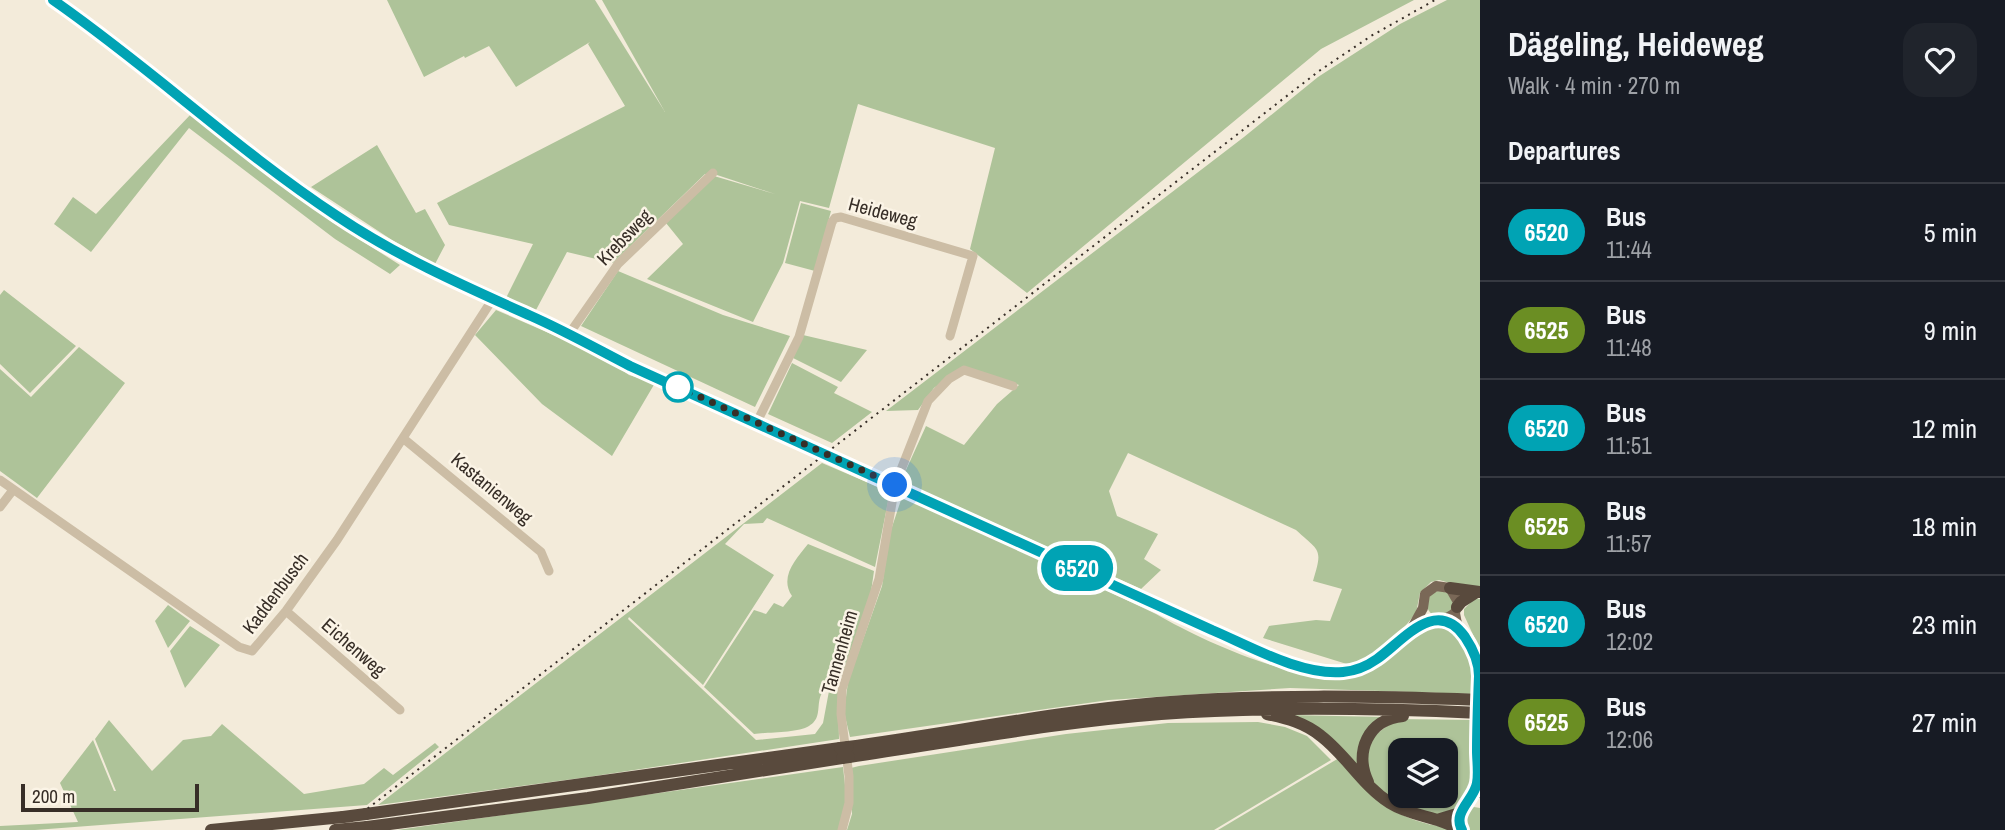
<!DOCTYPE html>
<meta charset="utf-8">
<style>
body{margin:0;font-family:"Archivo Narrow",sans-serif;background:#20242c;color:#f1f3f6;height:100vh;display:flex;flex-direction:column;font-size:26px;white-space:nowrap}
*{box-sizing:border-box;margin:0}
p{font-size:23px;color:#9ea1a6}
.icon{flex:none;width:38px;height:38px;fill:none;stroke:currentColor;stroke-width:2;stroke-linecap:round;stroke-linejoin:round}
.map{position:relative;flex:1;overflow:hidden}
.drawer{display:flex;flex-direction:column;background:#171b24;width:525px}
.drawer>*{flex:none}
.badge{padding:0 14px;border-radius:23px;font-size:24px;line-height:46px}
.controls{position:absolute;left:1388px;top:738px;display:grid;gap:14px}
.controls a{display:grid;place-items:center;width:70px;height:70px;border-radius:14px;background:#171b24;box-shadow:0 2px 5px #0004;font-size:35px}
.scale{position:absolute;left:21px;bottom:18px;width:178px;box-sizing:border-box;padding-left:7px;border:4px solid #372e27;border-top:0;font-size:19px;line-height:24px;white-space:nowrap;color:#372e27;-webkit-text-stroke:5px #fbf4e6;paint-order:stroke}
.you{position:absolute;width:35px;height:35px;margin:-18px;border:5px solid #fff;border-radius:50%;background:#1a73e8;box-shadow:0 0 0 10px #1a73e833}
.map>.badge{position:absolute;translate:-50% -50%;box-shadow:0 0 0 4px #fff}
h2{padding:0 28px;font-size:26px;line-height:63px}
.round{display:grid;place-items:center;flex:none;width:74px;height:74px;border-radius:21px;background:#20242c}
.overview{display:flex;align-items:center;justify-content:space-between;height:119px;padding:0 28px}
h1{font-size:33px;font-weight:800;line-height:52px}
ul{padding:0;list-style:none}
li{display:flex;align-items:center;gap:21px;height:98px;padding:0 28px;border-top:2px solid #363941}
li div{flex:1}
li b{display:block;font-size:26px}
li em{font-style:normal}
li .badge{min-width:77px;font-weight:700;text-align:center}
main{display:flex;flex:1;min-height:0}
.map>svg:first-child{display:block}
.green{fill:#aec399;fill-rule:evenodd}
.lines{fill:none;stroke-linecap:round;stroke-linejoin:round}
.minor{stroke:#ccbda5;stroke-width:9}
.major{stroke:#7a6857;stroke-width:10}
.highway{stroke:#594a3d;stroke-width:12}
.rail{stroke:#372e27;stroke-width:2;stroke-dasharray:2 5;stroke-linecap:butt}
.major-bridge{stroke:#7a6857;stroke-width:10}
.highway-bridge{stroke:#594a3d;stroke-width:12}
.line-casing{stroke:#fff;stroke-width:16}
.line{stroke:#00a3b4;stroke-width:10}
.walk{stroke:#372e27;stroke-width:7;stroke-dasharray:0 12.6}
.stop-dot{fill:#fff;stroke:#00a3b4;stroke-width:3.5}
.labels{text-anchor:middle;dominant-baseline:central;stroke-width:5;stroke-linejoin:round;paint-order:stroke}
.street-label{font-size:19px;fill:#372e27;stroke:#fbf4e6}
</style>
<main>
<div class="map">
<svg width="1480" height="830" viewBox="0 0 1480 830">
<rect width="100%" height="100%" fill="#f3ebda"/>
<path class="green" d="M387,0H595L665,112L602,0H1414L1321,49L1027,293L970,249L995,148L858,104L829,208L800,201L783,263L753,322L647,279L683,244L666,223L714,176L775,194L717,175L705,174L613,263L567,252L536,310L506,298L533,244L449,225L437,203L625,106L588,44L590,42L516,87L489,46L465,58L464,56L424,77Z
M1447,0H1480V588H1468L1439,580L1431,582L1420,593L1416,613L1402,630L1370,657L1350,665L1263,638L1269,626L1316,620L1330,621L1342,589L1313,581C1323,548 1320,552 1296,530L1128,453L1109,491L1117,516L1158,534L1144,559L1161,570L1141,589L901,481L926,426L964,445L997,404L1019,385L963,367L934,388L918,410L886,411L1244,137L1318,77L1400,24Z
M191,114L332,222L400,265L390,274L335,239L189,128L91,252L54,224L73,197L96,214Z
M377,145L416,213L425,209L445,245L435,264L392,240L311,187Z
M801,203L831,211L815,271L785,263Z
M618,271L723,315L790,336L755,407L581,326Z
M4,290L76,346L30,393L0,364V295Z
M496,310L604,357L629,375L655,383L612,456L542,404L475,335Z
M803,335L867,350L841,382L793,358Z
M79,347L125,383L37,498L0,471V369L31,397Z
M792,363L838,387L834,393L872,412L832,443L768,414Z
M822,463L890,492L875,567L767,518L763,523L744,524L725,544L774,575L703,685L629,617L628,619L756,740L815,734L823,723L829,691L838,689L839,739L588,777L378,805Z
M903,494L1156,614C1203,641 1288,680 1343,676C1356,675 1368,671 1378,664C1394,654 1424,616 1445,624C1457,628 1475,661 1475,673C1475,680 1474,687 1473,694L1290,688L1109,700L850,737L844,712L848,682L882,586L890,533Z
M808,544L874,571L871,592L841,679C805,693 829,714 809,726C798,733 768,732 754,734L704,687L754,610L766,614L774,603L783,607L792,596C779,577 796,559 808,544Z
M1427 604a13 13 0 1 1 26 0a13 13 0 1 1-26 0Z
M1475,598L1480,599V650L1464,615V609Z
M168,605L190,621L168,648L155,621Z
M190,626L220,645L185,688L170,651Z
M1288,715L1385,717L1372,725L1363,777Z
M1396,719L1475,720L1473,785L1458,810L1438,816L1395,802L1375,788L1365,767L1369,740ZM1400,751H1446V796H1400Z
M109,720L152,771L183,740L211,736L222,724L304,794L364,784L384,768L393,775L435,743L439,747L367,805L35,830H0V826L78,822L60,783L93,740L114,791H116L95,739Z
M1258,722L1285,727L1307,736L1331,760L1214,830H847L852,814L851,768L859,766L1066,734L1168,723Z
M1339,758C1361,788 1384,811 1421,822C1433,826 1443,826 1454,830H1218Z
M843,767L847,803L840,830H397Z
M1474,807L1480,808V830H1466L1462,823L1466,811Z"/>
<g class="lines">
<path class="minor" d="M569,334L618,264L713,173
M757,422L799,337L832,222L835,218L841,217L973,256L950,336
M404,439L541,552L549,571
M0,480L239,647L252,651L286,611L337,540L492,300
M0,507L13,490
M286,611L400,710
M842,830L849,803V776L841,714L842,689L879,579L895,485L928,401L949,379L964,370L1013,386"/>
<path class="major" d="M53,0L103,35L293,185L337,216L382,244L437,274L569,334L630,366L811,448
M832,457L1212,630L1299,667L1324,672L1357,669L1379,658L1411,630L1435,620
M1455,613C1458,641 1480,647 1479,684
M1411,630L1423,608L1425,594L1436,586L1450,588L1458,602L1455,613L1442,621
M1477,729V783L1480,793
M1459,820C1460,811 1472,795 1477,783"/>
<path class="highway" d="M1450,588L1480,592
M1457,607L1461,602L1475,593
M1267,714C1287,718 1305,723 1321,736C1347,756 1362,785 1390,803C1412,817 1439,816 1460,830
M848,747C951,733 1053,712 1157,703C1264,694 1372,696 1480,700
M849,757C952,742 1056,722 1161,714C1267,706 1374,708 1480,713
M1368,782C1354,752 1368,719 1403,716
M366,814L840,748
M1437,820L1460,813
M367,827L588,798L842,758
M211,830L343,817"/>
<path class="rail" d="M340,830L1319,71L1371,36L1435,0"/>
<path class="major-bridge" d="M811,448L832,457
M1477,729L1479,684"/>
<path class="highway-bridge" d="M840,748L848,747
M842,758L849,757
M343,817L366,814
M335,830L367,827"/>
</g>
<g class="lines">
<g class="line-casing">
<path id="line" d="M53,0C151,68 237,150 337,216C398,257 464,286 531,316C565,331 597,349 630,366L1212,630C1250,646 1301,676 1343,672C1356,671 1367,666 1377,659C1403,641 1436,596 1465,637C1473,649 1479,662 1479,676C1478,701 1477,726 1477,751C1477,761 1479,773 1477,783C1474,800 1452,812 1462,830"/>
</g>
<use href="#line" class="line"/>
<path class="walk" d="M678,387L895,485"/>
</g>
<circle class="stop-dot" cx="678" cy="387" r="14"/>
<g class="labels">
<g class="street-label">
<text transform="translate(883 212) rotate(15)">Heideweg</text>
<text transform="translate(624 237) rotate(-46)">Krebsweg</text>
<text transform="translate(492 488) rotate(40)">Kastanienweg</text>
<text transform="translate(275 593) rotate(-53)">Kaddenbusch</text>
<text transform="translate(354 647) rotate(41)">Eichenweg</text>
<text transform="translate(839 652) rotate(-74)">Tannenheim</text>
</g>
</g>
</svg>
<div class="controls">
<a><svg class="icon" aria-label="layers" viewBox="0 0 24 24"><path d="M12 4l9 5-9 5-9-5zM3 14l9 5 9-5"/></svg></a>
</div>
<div class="scale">200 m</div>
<div class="you" style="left:895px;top:485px"></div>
<b class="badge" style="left:1077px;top:568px;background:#00a3b4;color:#fff">6520</b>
</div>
<section class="drawer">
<div class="overview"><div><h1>Dägeling, Heideweg</h1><p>Walk · 4 min · 270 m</p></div><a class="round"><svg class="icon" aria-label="heart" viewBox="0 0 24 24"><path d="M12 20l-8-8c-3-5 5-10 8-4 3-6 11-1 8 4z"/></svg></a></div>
<h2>Departures</h2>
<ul>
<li><span class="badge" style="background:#00a3b4;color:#fff">6520</span><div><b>Bus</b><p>11:44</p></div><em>5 min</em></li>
<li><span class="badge" style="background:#6b8e23;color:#fff">6525</span><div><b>Bus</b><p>11:48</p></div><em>9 min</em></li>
<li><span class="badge" style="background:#00a3b4;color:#fff">6520</span><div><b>Bus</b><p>11:51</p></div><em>12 min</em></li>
<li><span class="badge" style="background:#6b8e23;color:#fff">6525</span><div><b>Bus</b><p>11:57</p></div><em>18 min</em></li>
<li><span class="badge" style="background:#00a3b4;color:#fff">6520</span><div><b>Bus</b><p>12:02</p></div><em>23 min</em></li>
<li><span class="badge" style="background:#6b8e23;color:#fff">6525</span><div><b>Bus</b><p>12:06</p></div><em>27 min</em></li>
</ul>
</section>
</main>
